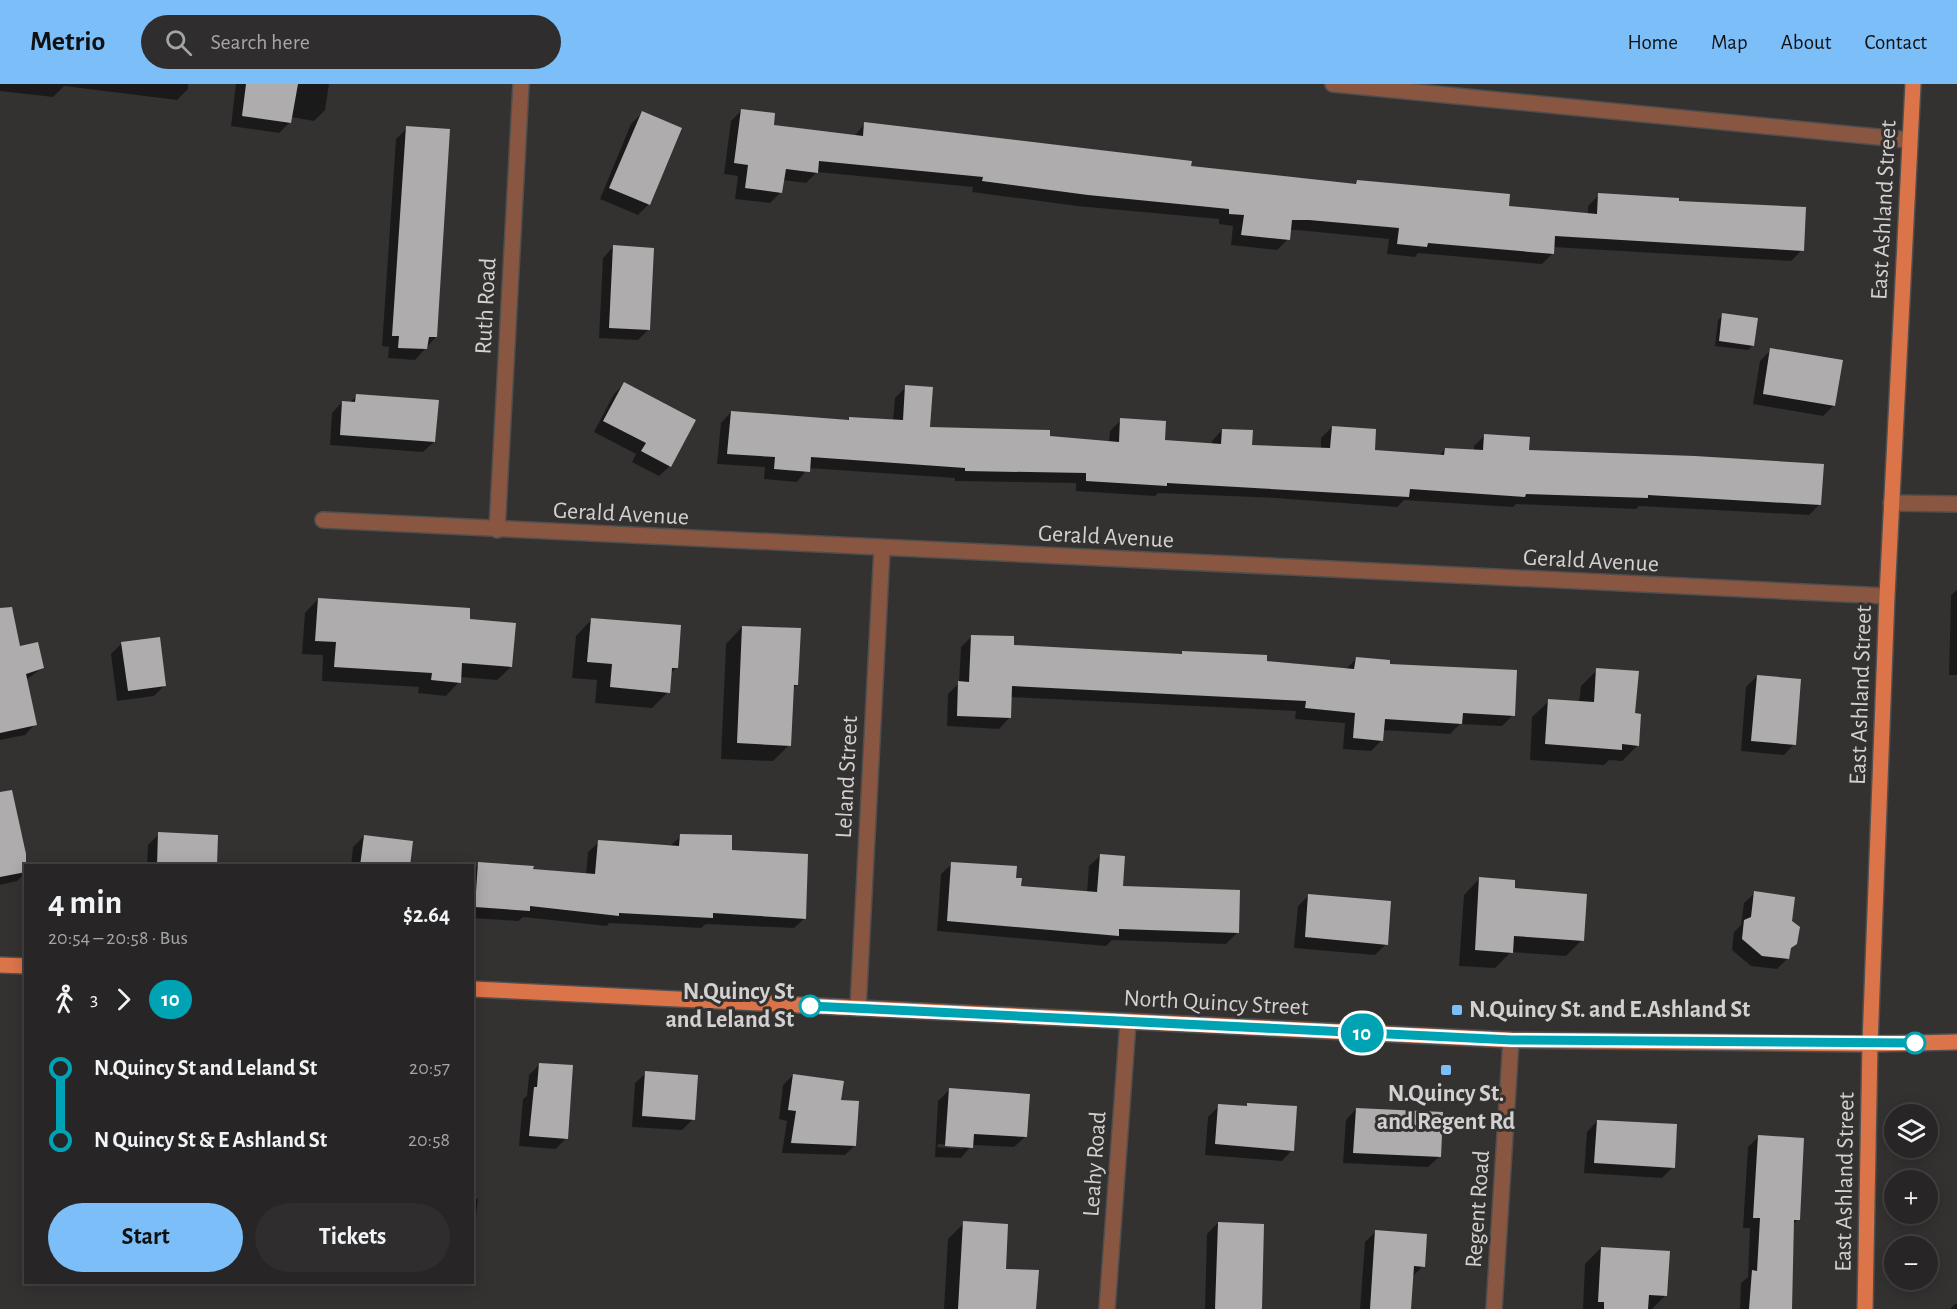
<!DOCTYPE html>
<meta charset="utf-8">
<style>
body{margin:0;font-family:"Alegreya Sans",sans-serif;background:#2f2d2d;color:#f1f3f6;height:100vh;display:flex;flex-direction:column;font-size:22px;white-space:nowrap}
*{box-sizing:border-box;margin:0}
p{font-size:20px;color:#a4a5a7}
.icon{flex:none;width:33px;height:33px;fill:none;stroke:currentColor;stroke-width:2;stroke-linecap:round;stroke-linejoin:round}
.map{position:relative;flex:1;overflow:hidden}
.drawer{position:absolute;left:24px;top:780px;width:450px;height:420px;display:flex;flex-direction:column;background:#272525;border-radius:0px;box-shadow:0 3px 15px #0003,0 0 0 2px #434242}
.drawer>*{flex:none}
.badge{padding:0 12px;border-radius:20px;font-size:21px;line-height:39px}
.tools{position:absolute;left:1884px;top:1020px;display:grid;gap:12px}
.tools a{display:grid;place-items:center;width:54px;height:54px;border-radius:50%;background:#272525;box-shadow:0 3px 15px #0003,0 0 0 2px #434242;font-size:30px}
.map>.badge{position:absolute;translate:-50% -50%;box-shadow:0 0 0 3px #fff}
.legs{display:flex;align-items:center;gap:9px;height:66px;padding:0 24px;font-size:20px}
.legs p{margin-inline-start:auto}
.headline{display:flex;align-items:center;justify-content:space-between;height:102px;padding:0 24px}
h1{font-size:33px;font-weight:700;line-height:45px}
.cta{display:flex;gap:12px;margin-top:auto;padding:12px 24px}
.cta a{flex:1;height:69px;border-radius:36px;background:#7bbef8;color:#111;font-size:24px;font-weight:700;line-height:69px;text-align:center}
.cta a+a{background:#2f2d2d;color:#f1f3f6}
ul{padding:0 24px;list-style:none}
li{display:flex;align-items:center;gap:21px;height:72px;font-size:22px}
li i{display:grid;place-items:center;width:9px;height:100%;margin:0 8px;background:currentColor}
li i::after{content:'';width:15px;height:15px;margin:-8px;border:4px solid;border-radius:50%;background:#272525}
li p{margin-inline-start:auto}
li:first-child i{background:linear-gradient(#0000 50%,currentColor 0)}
li:last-child i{background:linear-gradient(currentColor 50%,#0000 0)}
header{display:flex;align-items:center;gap:36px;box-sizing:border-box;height:84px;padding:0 30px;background:#7bbef8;color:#111}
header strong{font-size:28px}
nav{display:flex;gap:33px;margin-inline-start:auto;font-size:21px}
.search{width:420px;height:54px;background:#2f2d2d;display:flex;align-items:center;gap:15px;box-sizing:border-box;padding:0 21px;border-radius:33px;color:#a4a5a7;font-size:22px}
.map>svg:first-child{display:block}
.shadow{fill:#0007;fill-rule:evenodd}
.building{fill:#afacae}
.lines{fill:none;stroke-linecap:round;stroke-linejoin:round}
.minor-casing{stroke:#504e4e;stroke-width:18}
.major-casing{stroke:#504e4e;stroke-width:18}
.minor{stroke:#885641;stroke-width:15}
.major{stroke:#db7449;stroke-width:15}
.line-1-casing{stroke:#fff;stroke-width:14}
.line-1{stroke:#00a3b4;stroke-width:9}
.stop-1-dot{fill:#fff;stroke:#00a3b4;stroke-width:3}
.poi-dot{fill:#7bbef8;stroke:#343131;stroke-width:2}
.labels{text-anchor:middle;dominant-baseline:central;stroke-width:6;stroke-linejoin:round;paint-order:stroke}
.street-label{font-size:24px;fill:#d2d0d0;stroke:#343131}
.stop-label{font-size:24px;font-weight:bold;fill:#d2d0d0;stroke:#343131;text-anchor:end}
.poi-label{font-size:24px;font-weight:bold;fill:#d2d0d0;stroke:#343131;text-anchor:start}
</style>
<header>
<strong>Metrio</strong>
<div class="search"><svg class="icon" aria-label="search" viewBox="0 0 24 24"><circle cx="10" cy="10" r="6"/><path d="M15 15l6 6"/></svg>Search here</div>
<nav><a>Home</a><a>Map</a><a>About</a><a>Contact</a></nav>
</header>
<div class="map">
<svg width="1957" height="1225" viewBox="0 0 1957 1225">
<rect width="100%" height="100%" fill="#343131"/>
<path class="shadow" d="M0,0H188V5L177,16L64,2L53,13L0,7Z
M236,0H329L325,26L314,37L291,33L290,38L279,49L231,42Z
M742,26L772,42L854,53L865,39L1189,83L1354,101L1357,98L1507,123L1588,131V122L1599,111L1678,118L1802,166L1791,177L1553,163L1552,170L1542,180L1418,169L1415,173L1387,170L1389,155L1297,146H1289L1288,155L1277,166L1231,161L1233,142L1219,140V135L1077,122L972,108L973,103L817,88L806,99L783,96L781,108L770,119L735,115L738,92L724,90L731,37Z
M642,29L649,120L638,131L600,115L631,40Z
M407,44L436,253L415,276L388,274L389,263L382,262L396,55Z
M613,163L649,245L638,256L599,254L603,174Z
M1723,231L1753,261L1748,266L1715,262L1718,236Z
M1771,266L1834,321L1823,332L1753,320L1760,277Z
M624,300L670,382L659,392L632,378L636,370L594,348L614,310Z
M906,303L929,345L1109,358L1110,347L1121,336L1163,358L1212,361V357L1222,346L1251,362L1321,365V354L1332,343L1373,367L1439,372L1445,365L1474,367V362L1485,351L1527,367L1820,420L1809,431L1639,422L1636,425L1516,420L1513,423L1404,416L1397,423L1275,414L1158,409L1155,412L1076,407V399L955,397V394L808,384L797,398L764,395L765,383L717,380L721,339L731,328L847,337L850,334L893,337L895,314Z
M357,312L434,358L423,368L330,361L332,329L342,318L349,319Z
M1957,506V591H1949L1951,511Z
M318,515L468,536L511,583L497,596L460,593L459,598L446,612L418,609L419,603L322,597L323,571L302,570L305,529Z
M592,535L676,584L670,590L668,608L652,624L595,619L597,596L572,594L576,552Z
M742,543L797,601L792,605L789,661L773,677L721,675L726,560Z
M972,552L1012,563L1179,572L1183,568L1346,585L1356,575L1388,581L1513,631L1502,642L1460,640L1450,650L1383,646L1382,656L1371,667L1343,665L1345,639L1295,635L1296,627L1010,613L1009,634L999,645L947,642L948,610L959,599L961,563Z
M122,559L165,601L154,612L117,617L111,570Z
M0,569L42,584L26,596L35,640L25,651L0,656Z
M1597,586L1634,631L1638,661L1622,677L1609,676L1604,681L1530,676L1532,633L1549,617L1579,619L1581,602Z
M1757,592L1794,660L1784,671L1741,667L1746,603Z
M11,709L26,782V788L17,797L0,801V711Z
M159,750L215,782H147L148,761Z
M364,752L408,782H351L353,763Z
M681,752L730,767L805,834L794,844L706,840L701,844L609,839L607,842L523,833L518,837L472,834V786L479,780L586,791L588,768L599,758L669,763Z
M1100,772L1121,804L1237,849L1226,860L1112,856L1106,862L937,847L941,790L952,780L1015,795L1020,803L1087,808L1089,782Z
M1480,794L1513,806L1582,856L1566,872L1511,868L1495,884L1459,882L1464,811Z
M1755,809L1789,866L1788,874L1777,885L1751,882L1732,866L1734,848L1741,841L1744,819Z
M1309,811L1386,860L1375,871L1294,864L1298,822Z
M540,980L566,1054L556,1065L519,1062L523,1015L527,1012L529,991Z
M646,989L693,1035L682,1046L632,1043L635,999Z
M793,991L839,1017L855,1061L845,1071L782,1069L787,1037L779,1035L783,1001Z
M949,1006L1025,1053L1014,1063L972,1061L961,1074L935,1073L938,1017ZM938,1060L963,1062V1065L937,1063Z
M1248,1020L1292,1066L1282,1077L1205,1071L1208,1033L1219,1022L1245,1024Z
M1356,1025L1439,1073L1428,1083L1343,1079L1346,1036Z
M1597,1037L1673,1083L1662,1094L1584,1089L1587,1048Z
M1759,1052L1798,1135L1792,1141L1791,1225H1740L1741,1199L1748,1193L1750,1144H1743L1748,1063Z
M472,1114L478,1115L475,1139L472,1142Z
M964,1139L1004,1186L1035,1225H944L948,1155Z
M1218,1139L1260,1225H1205L1207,1150Z
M1375,1148L1423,1182L1412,1193L1410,1225H1360L1365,1158Z
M1601,1164L1666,1211L1652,1225H1583L1585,1180Z
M1955,1220H1957V1225H1950Z"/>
<path class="building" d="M246,0H298L291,39L242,32Z
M741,25L775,29L774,41L863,52L864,38L1192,77L1191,82L1356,100L1357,96L1510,110L1509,122L1597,130L1598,109L1679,114V117L1806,123L1804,167L1555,152L1554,170L1428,159L1427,163L1397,160L1399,144L1309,136H1292L1290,156L1241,151L1244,131L1229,130V125L1088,111L982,97L983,93L819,77L818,89L786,85L782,109L745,104L748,81L734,79Z
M642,27L682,44L650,121L609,104Z
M406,42L450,45L437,253H429L427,265L398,264L399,252H392Z
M613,161L654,164L650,246L609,244Z
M1722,229L1758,234L1754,262L1719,257Z
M1770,264L1843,276L1835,322L1763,310Z
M624,298L696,336L671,383L641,367L646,359L603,337Z
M905,301L933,303L930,343L1050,346V352L1119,358L1120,334L1166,337L1165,356L1221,360L1222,345L1253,346L1252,361L1330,364L1332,342L1376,345L1375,366L1444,371L1445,364L1483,366L1484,350L1530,353L1529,366L1695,372L1824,380L1821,421L1648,411V414L1526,410L1525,413L1410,405L1409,413L1167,399V402L1086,397V389L965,387V384L811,373L810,388L774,385L775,373L727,370L731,327L849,336V333L903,336Z
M356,310L439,316L435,358L340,351L342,317L355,318Z
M318,514L470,524V535L516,539L512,583L462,579L461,599L431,596L432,589L334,583L336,558L315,557Z
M12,523L20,562L38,558L44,584L26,590L37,641L0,649V524Z
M591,534L681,541L678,584H672L670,609L610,603L612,580L587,578Z
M742,542L801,544L798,601H794L791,662L737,659Z
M971,551L1014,552V561L1182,570V567L1267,571V577L1354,585L1356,573L1390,576V580L1517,586L1515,632L1463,629L1462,640L1385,635L1383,657L1353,654L1355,629L1305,624L1306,617L1012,602L1011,634L957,632L958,597L969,598Z
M160,553L166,602L128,607L121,558Z
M1596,584L1639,587L1635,629L1641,630L1639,662L1622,660V666L1545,660L1548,615L1594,618Z
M1757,591L1801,595L1796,661L1751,657Z
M12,706L26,770V788L0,793V708Z
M158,748L218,751L217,782H157Z
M680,750L732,751V766L808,770L806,835L713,829V834L619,829V832L530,822V827L475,823L478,778L534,782L533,785L595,790L598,756L679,762Z
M364,751L413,757L410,782H360Z
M1100,770L1125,772L1123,802L1240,806L1239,849L1119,845V852L947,837L951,778L1017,782L1016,794H1022L1021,802L1097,808Z
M1479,793L1515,796V804L1587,810L1584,857L1514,852L1513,869L1475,866Z
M1754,807L1795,813L1792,837L1800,843L1797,860L1791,864L1789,875L1762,872L1742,855L1744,836L1751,833Z
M1308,810L1391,817L1388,861L1305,853Z
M539,979L573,981L568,1055L529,1052L534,1003H537Z
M645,987L698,991L695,1036L642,1032Z
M793,990L844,997L841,1016L859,1017L856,1062L791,1059L796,1027L788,1026Z
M949,1004L1030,1010L1027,1053L974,1050L973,1064L945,1062Z
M1247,1019L1297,1022L1294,1067L1215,1060L1218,1020L1247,1022Z
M1356,1024L1443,1028L1441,1073L1353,1069Z
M1597,1036L1677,1040L1675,1084L1594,1079Z
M1758,1051L1804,1054L1800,1136H1794L1792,1225H1749L1752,1186L1757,1187L1760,1134H1753Z
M963,1137L1008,1140L1006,1185L1039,1186L1036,1225H958Z
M1218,1138L1264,1140L1262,1225H1215Z
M1375,1146L1427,1150L1425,1183L1414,1182L1411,1225H1370Z
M1601,1163L1670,1167L1667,1212L1649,1211L1648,1225H1604V1218H1598Z"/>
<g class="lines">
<g class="minor-casing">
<path id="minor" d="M1333,0L1909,56
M1891,419L1957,420
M323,436L1887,512
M497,446L521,0
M858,924L882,465
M1107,1225L1128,938
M1494,1225L1511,956"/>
</g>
<g class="major-casing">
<path id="major" d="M0,881L26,882
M472,905L1511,956L1870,960L1957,958
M1865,1225L1870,960L1887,512L1913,0"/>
</g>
<use href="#minor" class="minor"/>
<use href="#major" class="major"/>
</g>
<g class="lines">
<g class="line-1-casing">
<path id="line-1" d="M810,922L1512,956L1915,959"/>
</g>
<use href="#line-1" class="line-1"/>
</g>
<g class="stop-1-dot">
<circle cx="810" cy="922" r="10"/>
<circle cx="1915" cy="959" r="10"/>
</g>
<g class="poi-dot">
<rect x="1451" y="920" width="12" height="12" rx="3"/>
<rect x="1440" y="980" width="12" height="12" rx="3"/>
</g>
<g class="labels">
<g class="street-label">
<text transform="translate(1884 126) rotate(-87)">East Ashland Street</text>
<text transform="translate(486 222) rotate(-87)">Ruth Road</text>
<text transform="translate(621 430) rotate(3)">Gerald Avenue</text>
<text transform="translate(1106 453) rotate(3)">Gerald Avenue</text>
<text transform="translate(1591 477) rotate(3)">Gerald Avenue</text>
<text transform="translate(1861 611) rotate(-88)">East Ashland Street</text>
<text transform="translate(847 693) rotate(-87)">Leland Street</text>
<text transform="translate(1216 919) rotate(3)">North Quincy Street</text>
<text transform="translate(1095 1080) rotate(-86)">Leahy Road</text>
<text transform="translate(1845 1098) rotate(-89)">East Ashland Street</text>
<text transform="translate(1478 1125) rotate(-86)">Regent Road</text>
</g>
<g class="stop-label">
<text x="794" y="908">N.Quincy St<tspan x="794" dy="28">and Leland St</tspan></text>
</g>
<g class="poi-label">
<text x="1469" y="926">N.Quincy St. and E.Ashland St</text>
<text x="1446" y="1010" text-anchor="middle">N.Quincy St.<tspan x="1446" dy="28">and Regent Rd</tspan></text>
</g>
</g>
</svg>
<div class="tools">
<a><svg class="icon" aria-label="layers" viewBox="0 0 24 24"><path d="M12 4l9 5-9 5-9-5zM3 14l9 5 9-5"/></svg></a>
<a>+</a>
<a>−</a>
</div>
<b class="badge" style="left:1362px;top:949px;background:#00a3b4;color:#fff">10</b>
<section class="drawer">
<div class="headline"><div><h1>4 min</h1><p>20:54 – 20:58 · Bus</p></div><b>$2.64</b></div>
<div class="legs"><svg class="icon" aria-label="walk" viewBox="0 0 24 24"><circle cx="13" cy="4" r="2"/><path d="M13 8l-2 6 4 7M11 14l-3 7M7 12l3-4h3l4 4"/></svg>3<svg class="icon" aria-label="forward" viewBox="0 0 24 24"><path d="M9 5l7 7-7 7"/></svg><b class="badge" style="background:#00a3b4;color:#fff">10</b></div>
<ul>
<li><i style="color:#00a3b4"></i><b>N.Quincy St and Leland St</b><p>20:57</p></li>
<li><i style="color:#00a3b4"></i><b>N Quincy St &amp; E Ashland St</b><p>20:58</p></li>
</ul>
<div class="cta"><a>Start</a><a>Tickets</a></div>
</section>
</div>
